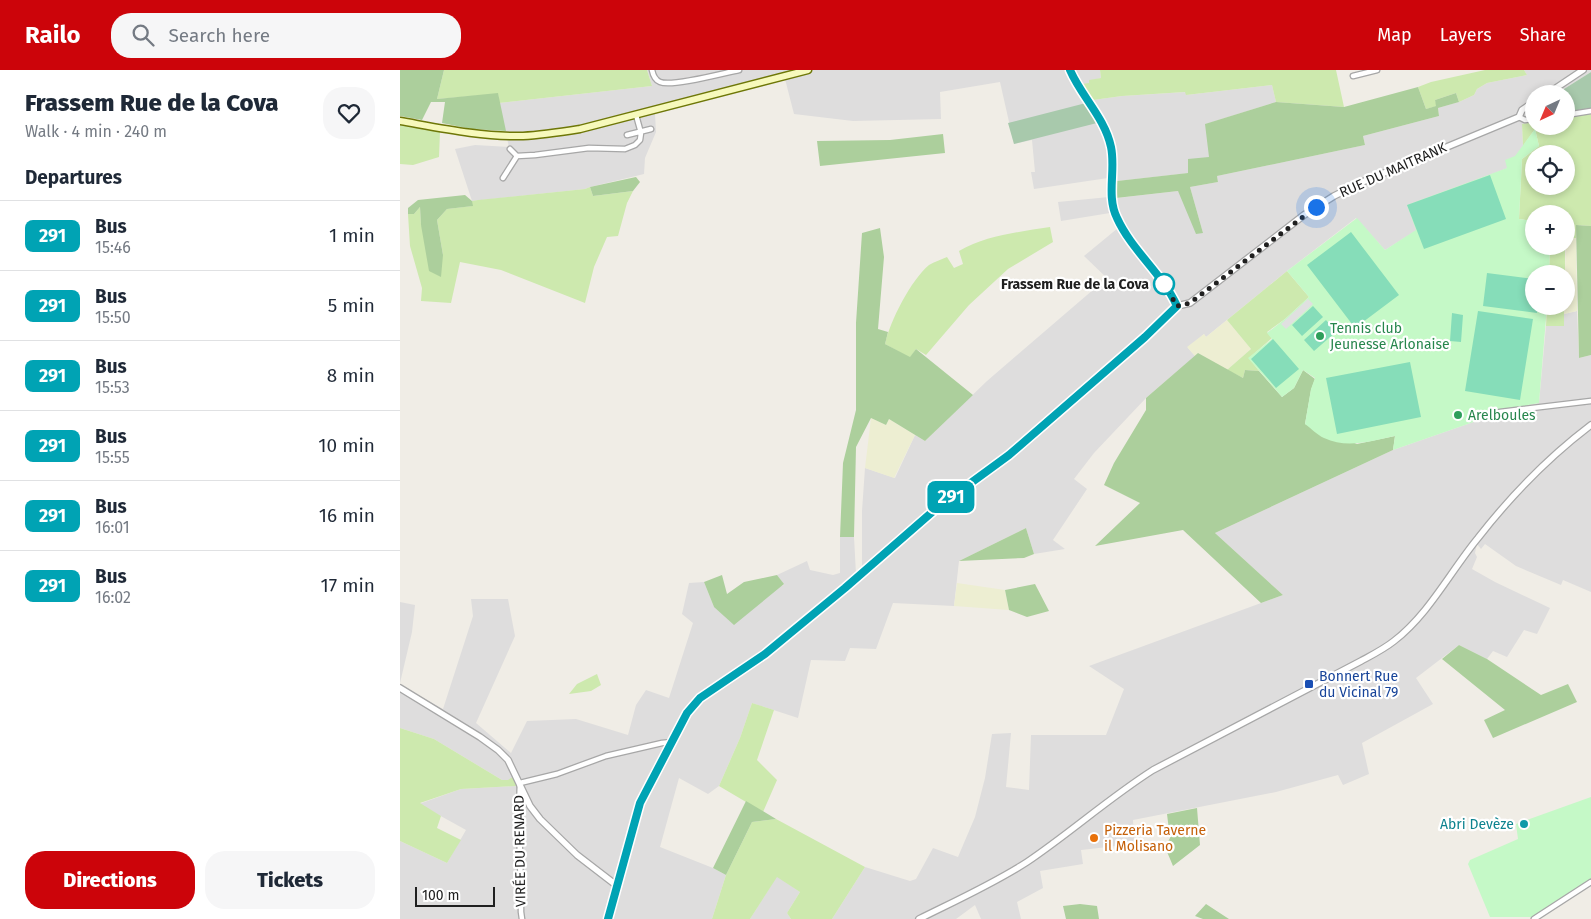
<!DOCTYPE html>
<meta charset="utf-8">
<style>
body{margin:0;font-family:"Fira Sans",sans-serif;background:#f6f6f7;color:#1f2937;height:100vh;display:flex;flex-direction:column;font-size:19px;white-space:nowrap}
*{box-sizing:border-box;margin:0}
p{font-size:16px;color:#747a83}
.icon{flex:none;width:28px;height:28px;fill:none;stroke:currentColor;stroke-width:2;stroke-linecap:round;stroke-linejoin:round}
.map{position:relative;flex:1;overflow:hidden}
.sheet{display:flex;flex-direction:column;background:#fff;width:400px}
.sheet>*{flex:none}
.badge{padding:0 10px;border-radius:8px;font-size:18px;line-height:32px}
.needle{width:32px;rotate:224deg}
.controls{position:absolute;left:1125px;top:15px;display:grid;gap:10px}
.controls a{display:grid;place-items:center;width:50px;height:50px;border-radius:50%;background:#fff;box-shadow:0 2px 8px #0003;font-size:25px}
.scale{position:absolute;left:15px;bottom:12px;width:80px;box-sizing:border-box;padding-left:5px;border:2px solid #202020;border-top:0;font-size:14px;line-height:18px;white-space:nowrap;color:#202020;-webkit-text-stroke:4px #fff;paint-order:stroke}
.you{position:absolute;width:25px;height:25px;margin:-12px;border:4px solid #fff;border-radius:50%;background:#1a73e8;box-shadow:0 0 0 8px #1a73e833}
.map>.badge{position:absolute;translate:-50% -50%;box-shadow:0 0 0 2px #fff}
h2{padding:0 25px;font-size:19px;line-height:45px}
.round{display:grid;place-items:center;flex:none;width:52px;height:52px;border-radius:20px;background:#f6f6f7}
.headline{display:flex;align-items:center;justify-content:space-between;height:85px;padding:0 25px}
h1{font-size:24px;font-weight:800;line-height:38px}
.primary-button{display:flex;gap:10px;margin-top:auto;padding:10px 25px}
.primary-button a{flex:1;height:58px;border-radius:20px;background:#cc040a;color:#fff;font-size:20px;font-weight:800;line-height:58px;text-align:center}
.primary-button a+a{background:#f6f6f7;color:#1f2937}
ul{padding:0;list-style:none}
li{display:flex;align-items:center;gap:15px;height:70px;padding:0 25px;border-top:1px solid #e0e1e3}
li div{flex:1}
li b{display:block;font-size:19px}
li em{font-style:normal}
li .badge{min-width:55px;font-weight:700;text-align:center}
header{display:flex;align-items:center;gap:30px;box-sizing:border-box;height:70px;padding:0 25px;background:#cc040a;color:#fff}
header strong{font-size:24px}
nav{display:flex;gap:28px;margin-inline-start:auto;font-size:18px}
.search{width:350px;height:45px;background:#f6f6f7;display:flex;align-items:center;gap:12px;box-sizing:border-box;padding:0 18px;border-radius:20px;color:#747a83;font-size:19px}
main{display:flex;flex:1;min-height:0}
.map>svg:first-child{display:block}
.residential{fill:#dedddd}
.farmland{fill:#edeed2}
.grass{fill:#cde9ae;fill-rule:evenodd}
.forest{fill:#accf9c}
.cemetery{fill:#a8c9ac}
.park{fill:#c5f9c7}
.pitch{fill:#86ddb9}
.parking{fill:#e0e0e0}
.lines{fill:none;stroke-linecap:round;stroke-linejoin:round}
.minor-casing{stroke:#a7a7a7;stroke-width:7}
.tertiary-casing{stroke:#a7a7a7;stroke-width:8}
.secondary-casing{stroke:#6e7707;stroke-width:9}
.minor{stroke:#fff;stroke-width:4.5}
.tertiary{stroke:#fff;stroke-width:5.5}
.secondary{stroke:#f7f9bc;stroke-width:6}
.line-casing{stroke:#fff;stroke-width:11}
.line{stroke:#00a3b4;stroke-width:8}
.walk{stroke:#202020;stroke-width:5;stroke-dasharray:0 9}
.stop-dot{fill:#fff;stroke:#00a3b4;stroke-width:2.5}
.leisure-dot{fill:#2e9e5b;stroke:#fff;stroke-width:2}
.transit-dot{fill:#1a4fb4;stroke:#fff;stroke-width:2}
.culture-dot{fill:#0f9aa8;stroke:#fff;stroke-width:2}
.food-dot{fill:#e8710a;stroke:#fff;stroke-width:2}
.labels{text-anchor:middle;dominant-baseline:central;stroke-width:4.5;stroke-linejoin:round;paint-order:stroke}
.street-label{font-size:14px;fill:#202020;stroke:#fff}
.stop-label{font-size:14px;font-weight:bold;fill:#202020;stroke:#fff;text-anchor:end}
.leisure-label{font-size:14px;fill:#27864d;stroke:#fff;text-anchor:start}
.transit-label{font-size:14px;fill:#164399;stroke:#fff;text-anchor:start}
.culture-label{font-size:14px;fill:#0d838f;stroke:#fff;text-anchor:end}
.food-label{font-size:14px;fill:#c56008;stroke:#fff;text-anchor:start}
</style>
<header>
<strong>Railo</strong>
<div class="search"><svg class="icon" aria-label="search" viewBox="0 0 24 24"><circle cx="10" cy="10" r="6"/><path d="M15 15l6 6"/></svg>Search here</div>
<nav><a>Map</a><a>Layers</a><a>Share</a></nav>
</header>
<main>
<section class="sheet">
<div class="headline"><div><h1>Frassem Rue de la Cova</h1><p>Walk · 4 min · 240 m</p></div><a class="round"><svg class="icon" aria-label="heart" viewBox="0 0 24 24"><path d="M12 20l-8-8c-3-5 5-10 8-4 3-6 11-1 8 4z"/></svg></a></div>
<h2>Departures</h2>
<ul>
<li><span class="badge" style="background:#00a3b4;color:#fff">291</span><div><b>Bus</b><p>15:46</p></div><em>1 min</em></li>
<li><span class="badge" style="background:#00a3b4;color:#fff">291</span><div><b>Bus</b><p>15:50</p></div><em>5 min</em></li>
<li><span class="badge" style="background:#00a3b4;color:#fff">291</span><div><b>Bus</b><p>15:53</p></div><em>8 min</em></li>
<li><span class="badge" style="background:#00a3b4;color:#fff">291</span><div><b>Bus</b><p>15:55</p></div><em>10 min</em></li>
<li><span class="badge" style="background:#00a3b4;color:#fff">291</span><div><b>Bus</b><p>16:01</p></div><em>16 min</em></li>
<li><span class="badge" style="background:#00a3b4;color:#fff">291</span><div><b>Bus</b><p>16:02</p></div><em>17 min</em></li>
</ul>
<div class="primary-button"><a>Directions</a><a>Tickets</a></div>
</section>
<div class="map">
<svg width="1191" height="849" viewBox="0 0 1191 849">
<rect width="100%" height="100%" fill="#f0ede6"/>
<path class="residential" d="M247,0H700L701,8L689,11L693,30L722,26L786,22V25L872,15L876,32L806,54L810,87L789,103L717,111V128L778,121L803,163L790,117L818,112L817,106L965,75L963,66L1039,46L1038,38L1059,32L1074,25L1077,19L1087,13L1127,5L1124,0H1191V2L1156,24H1134V38L1127,43L1128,47L1134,46V52L1122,54L1123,76L1108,98L1008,135L1017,160L985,180L956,148L887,201L806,267L804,264L788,278L795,286L746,328L694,383L674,409L687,419L653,470L665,479L634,484L626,458L559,491L554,536L493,533L476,579L450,578L445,591L411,590L398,648L352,633L340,668L319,716L308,724L279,708L260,777L313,798L326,805L312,849H0V771L47,793L66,760L19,734L61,719L115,716L108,710H102L34,669L0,658V615L43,639L73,546L71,529H108L115,566L76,653L111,683L127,651L176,649L228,665L236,635L246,620L269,628L293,553L282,544L289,513L304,512L314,537L384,515L377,505L407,491L410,500L433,505L440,503V467H454L456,504L462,500V441L465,398L495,408L515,365L525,371L587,311L694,219L709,210L684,186L718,158L710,143L661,151L658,132L709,127L708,108L634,119L631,102H635L632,70L614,74L600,12L540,22L541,49L453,51L394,44L385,9L255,44L256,62L245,88L244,104L190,117L185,119L72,131L55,79L75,75L109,77L99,33L252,16Z
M1177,241L1179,288L1191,285V522L1163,510L1161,515L1116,496L1085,474L1081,479L1077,474L1075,483L1077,487L1072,499L1095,512L1150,538L1137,564L1124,560L1107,587L1093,581L1087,589L1059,575L1016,608L1033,634L962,673L969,704L943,715L938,705L876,722L733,750L734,774L681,780L683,794L640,801L643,818L617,832L621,849H581L575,835L556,849H432L465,797L510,811L516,809L533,778L558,787L575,747L585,708L592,664L611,663L606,717L629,720L631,665H706L724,619L689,596L883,525L815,463L993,380L1085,348L1120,340L1128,335L1139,333L1146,256H1163L1164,244Z
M0,532L15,535L12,562L0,613Z
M377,806L400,822L387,843L391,849H350Z"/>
<path class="farmland" d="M1166,168H1176L1177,241L1164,244V236H1166V204H1165Z
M827,250L851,279L827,300L798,283L795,286L787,277L804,264L806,267Z
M471,348L486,355L489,349L515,365L494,408L465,398Z
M557,513L605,520L609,540L554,536Z"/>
<path class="grass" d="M44,0H247L252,16L99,33L98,24L37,29Z
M700,0H936L944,37L876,32L872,15L786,25L785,22L722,26L693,30L682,14L689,13V10L701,8Z
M1085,0H1124L1127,5L1087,13L1077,19L1074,25L1059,32L1056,23L1035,30L1037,36L1026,39L1018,17L1031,12Z
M1191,44V156L1176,155V168H1166V144H1134V151L1119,149L1122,89L1139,76L1135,59L1123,76L1122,54L1134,52V56H1166V47ZM1134,84H1166V116H1134Z
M0,55L40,62L39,87L13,95L0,94Z
M190,117L193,126L233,121L227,133L218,166L207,167L194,197L185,233L101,200L60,192L51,233L21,231L22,218L10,176L8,144H14L20,137L21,155L43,185L37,150L47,139L72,136V131L78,130L185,119Z
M650,157L653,172L608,199L569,235L526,285L516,279L510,288L485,274C490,251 511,210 529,195C534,192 542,189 547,187L554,198L563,194L559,181C587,165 619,162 650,157Z
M1150,176H1165V204H1149Z
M887,201L909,227L885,249L867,262L872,268L849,288L859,301L845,300L843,308L827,300L851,279L827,250Z
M1147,236H1164V256H1146Z
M197,604L201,615L191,621L169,624L177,614Z
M352,633L374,640L357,690L377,710L363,742L319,716L340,668Z
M0,658L34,669L102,710H108L114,706L116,716L61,719L20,733L41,746L37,758L61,770L47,793L0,771Z
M376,749L465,797L432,849H391L387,843L400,822L377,807L350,849H312L326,805L352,752Z"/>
<path class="forest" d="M0,0H44L37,29L98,23L106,61L71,59L42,53L45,32H31L22,50L0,46Z
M1018,17L1026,39L1036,36L1035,30L1056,23L1059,32L1038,38L1039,46L963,66L965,75L817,106L818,112L790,117L803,163L796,164L778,121L716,128L717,111L788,103V89L809,87L805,54L876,32L944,37Z
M543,64L545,83L420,96L417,71L490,70Z
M236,107L240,112L233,121L193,126L190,117Z
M65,125L72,131L73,136L47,139L37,150L43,185L41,207L29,201L21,155L20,137L14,144H8V138L18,130Z
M1176,155L1191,156V285L1179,288Z
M480,158L484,187L478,259L488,262L485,274L510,287L516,279L573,325L525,371L489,349L486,355L471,348L456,377L454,467H440L443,393L456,340V253L462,163Z
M798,283L843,308L845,300L859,301L882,327L894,318L903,300L915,309L911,320L905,354L957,374L995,366L993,380L815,463L883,525L861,533L783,460L695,476L740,433L704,415L714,393L746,340V328Z
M626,458L634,484L624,488L559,491Z
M322,505L327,524L344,512L377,505L384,514L334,555L314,537L304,512Z
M635,514L649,541L627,547L609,540L605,520Z
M1059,575L1087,589L1141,625L1168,614L1177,632L1093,668L1084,650L1105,640L1042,589Z
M346,731L376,749L352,752L326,805L313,798Z
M797,738L800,775L773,796L765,777L770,768L767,744Z
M680,834L697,836L699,849H666L663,836Z
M806,834L829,849H803L795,846Z"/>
<path class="cemetery" d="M1191,2V38L1166,42V24H1156Z
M686,33L697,53L614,74L608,53Z"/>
<path class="park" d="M1135,59L1139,76L1122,89L1119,149L1134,151V176H1150L1149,204H1134V236H1147L1139,333L1128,335L1121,340L1085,348L993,380L995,366C971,371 947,379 924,368C917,365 911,358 905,354L911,319L915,308L903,300L894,318L882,327L848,288L872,269L867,263L885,249L909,227L887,201L957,148L985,180L1016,160L1007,135L1107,98L1105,90L1115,86Z
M1191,727V809L1132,847H1090L1068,794L1070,790L1118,769L1116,754Z"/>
<path class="pitch" d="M1090,105L1106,149L1024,179L1007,135Z
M951,162L999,225L955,258L907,195Z
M1087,203L1134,209V236H1138L1137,243L1083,236Z
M913,236L923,247L902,266L892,255Z
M1078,241L1133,249L1120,330L1065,321Z
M1052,243L1063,245L1061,272L1050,271Z
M926,250L936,262L914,281L904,270Z
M873,269L899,299L876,318L851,289Z
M1010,292L1021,347L937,364L926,308Z"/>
<path class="parking" d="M908,229L913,234L886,259L881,254Z"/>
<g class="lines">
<g class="minor-casing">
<path id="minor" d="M252,0C253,5 255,10 260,12C272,17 324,3 339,0
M670,0C681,26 705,48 711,77C716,100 706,126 717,148C732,180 762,203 777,236
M953,6L977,0
M1166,45L1191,41
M1119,47L1125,50L1134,49
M227,65L251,59
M110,79L117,86
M103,108L117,86L135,85L189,78L225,79L235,75L240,70L241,63L236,45
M1100,342L1191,331
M122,849L121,842C121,799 118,756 120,713L157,704L206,686L262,673L272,672
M1134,849L1191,812"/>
</g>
<g class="tertiary-casing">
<path id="tertiary" d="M1147,24L1183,0
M0,618L80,667L98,680L108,690L130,736L140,749L177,785L216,815
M208,849L240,733L287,643L294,634L310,621L367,581L445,518L538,437L609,385L745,267L777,236L790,233L904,145L934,126L960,113L1119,47L1122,40L1134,32
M519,849C555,831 593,814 627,792C670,763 709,728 753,700L961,591C972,585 984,579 994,571C1029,544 1050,502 1078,468C1110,427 1150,386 1191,355"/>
</g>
<g class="secondary-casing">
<path id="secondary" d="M0,51C40,58 82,67 123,66C142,65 161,62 180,59L408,0"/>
</g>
<use href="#minor" class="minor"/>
<use href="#tertiary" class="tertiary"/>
<use href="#secondary" class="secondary"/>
</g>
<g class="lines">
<g class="line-casing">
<path id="line" d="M208,849L240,733L287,643L300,628L365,584L445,518L538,437L609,385L745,267L777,236C762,203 732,181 717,148C706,126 716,100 711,77C705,48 681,26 670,0"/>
</g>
<use href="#line" class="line"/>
<path class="walk" d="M764,214L777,236L790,233L916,137"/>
</g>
<circle class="stop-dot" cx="764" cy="214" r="10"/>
<g class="leisure-dot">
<circle cx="920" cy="266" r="5"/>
<circle cx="1058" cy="345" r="5"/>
</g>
<rect class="transit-dot" x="904" y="609" width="10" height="10" rx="2.5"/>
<circle class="culture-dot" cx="1124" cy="754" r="5"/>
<circle class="food-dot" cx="694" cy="768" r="5"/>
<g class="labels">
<g class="street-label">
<text transform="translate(993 100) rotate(-24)">RUE DU MAITRANK</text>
<text transform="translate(120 781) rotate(-91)">VIRÉE DU RENARD</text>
</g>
<g class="stop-label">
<text x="749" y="214">Frassem Rue de la Cova</text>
</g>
<g class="leisure-label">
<text x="930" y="258">Tennis club<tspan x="930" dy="16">Jeunesse Arlonaise</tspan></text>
<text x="1068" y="345">Arelboules</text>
</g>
<g class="transit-label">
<text x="919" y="606">Bonnert Rue<tspan x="919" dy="16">du Vicinal 79</tspan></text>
</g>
<g class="culture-label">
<text x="1114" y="754">Abri Devèze</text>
</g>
<g class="food-label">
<text x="704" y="760">Pizzeria Taverne<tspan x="704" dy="16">il Molisano</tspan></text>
</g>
</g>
</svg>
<div class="controls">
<a><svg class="needle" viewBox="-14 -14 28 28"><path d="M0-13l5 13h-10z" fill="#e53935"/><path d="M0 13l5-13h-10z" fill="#747a83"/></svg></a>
<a><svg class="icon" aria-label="locate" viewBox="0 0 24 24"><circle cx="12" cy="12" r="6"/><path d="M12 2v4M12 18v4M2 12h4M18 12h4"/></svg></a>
<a>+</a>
<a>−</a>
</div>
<div class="scale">100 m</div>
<div class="you" style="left:916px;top:137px"></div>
<b class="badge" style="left:551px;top:427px;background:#00a3b4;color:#fff">291</b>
</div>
</main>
